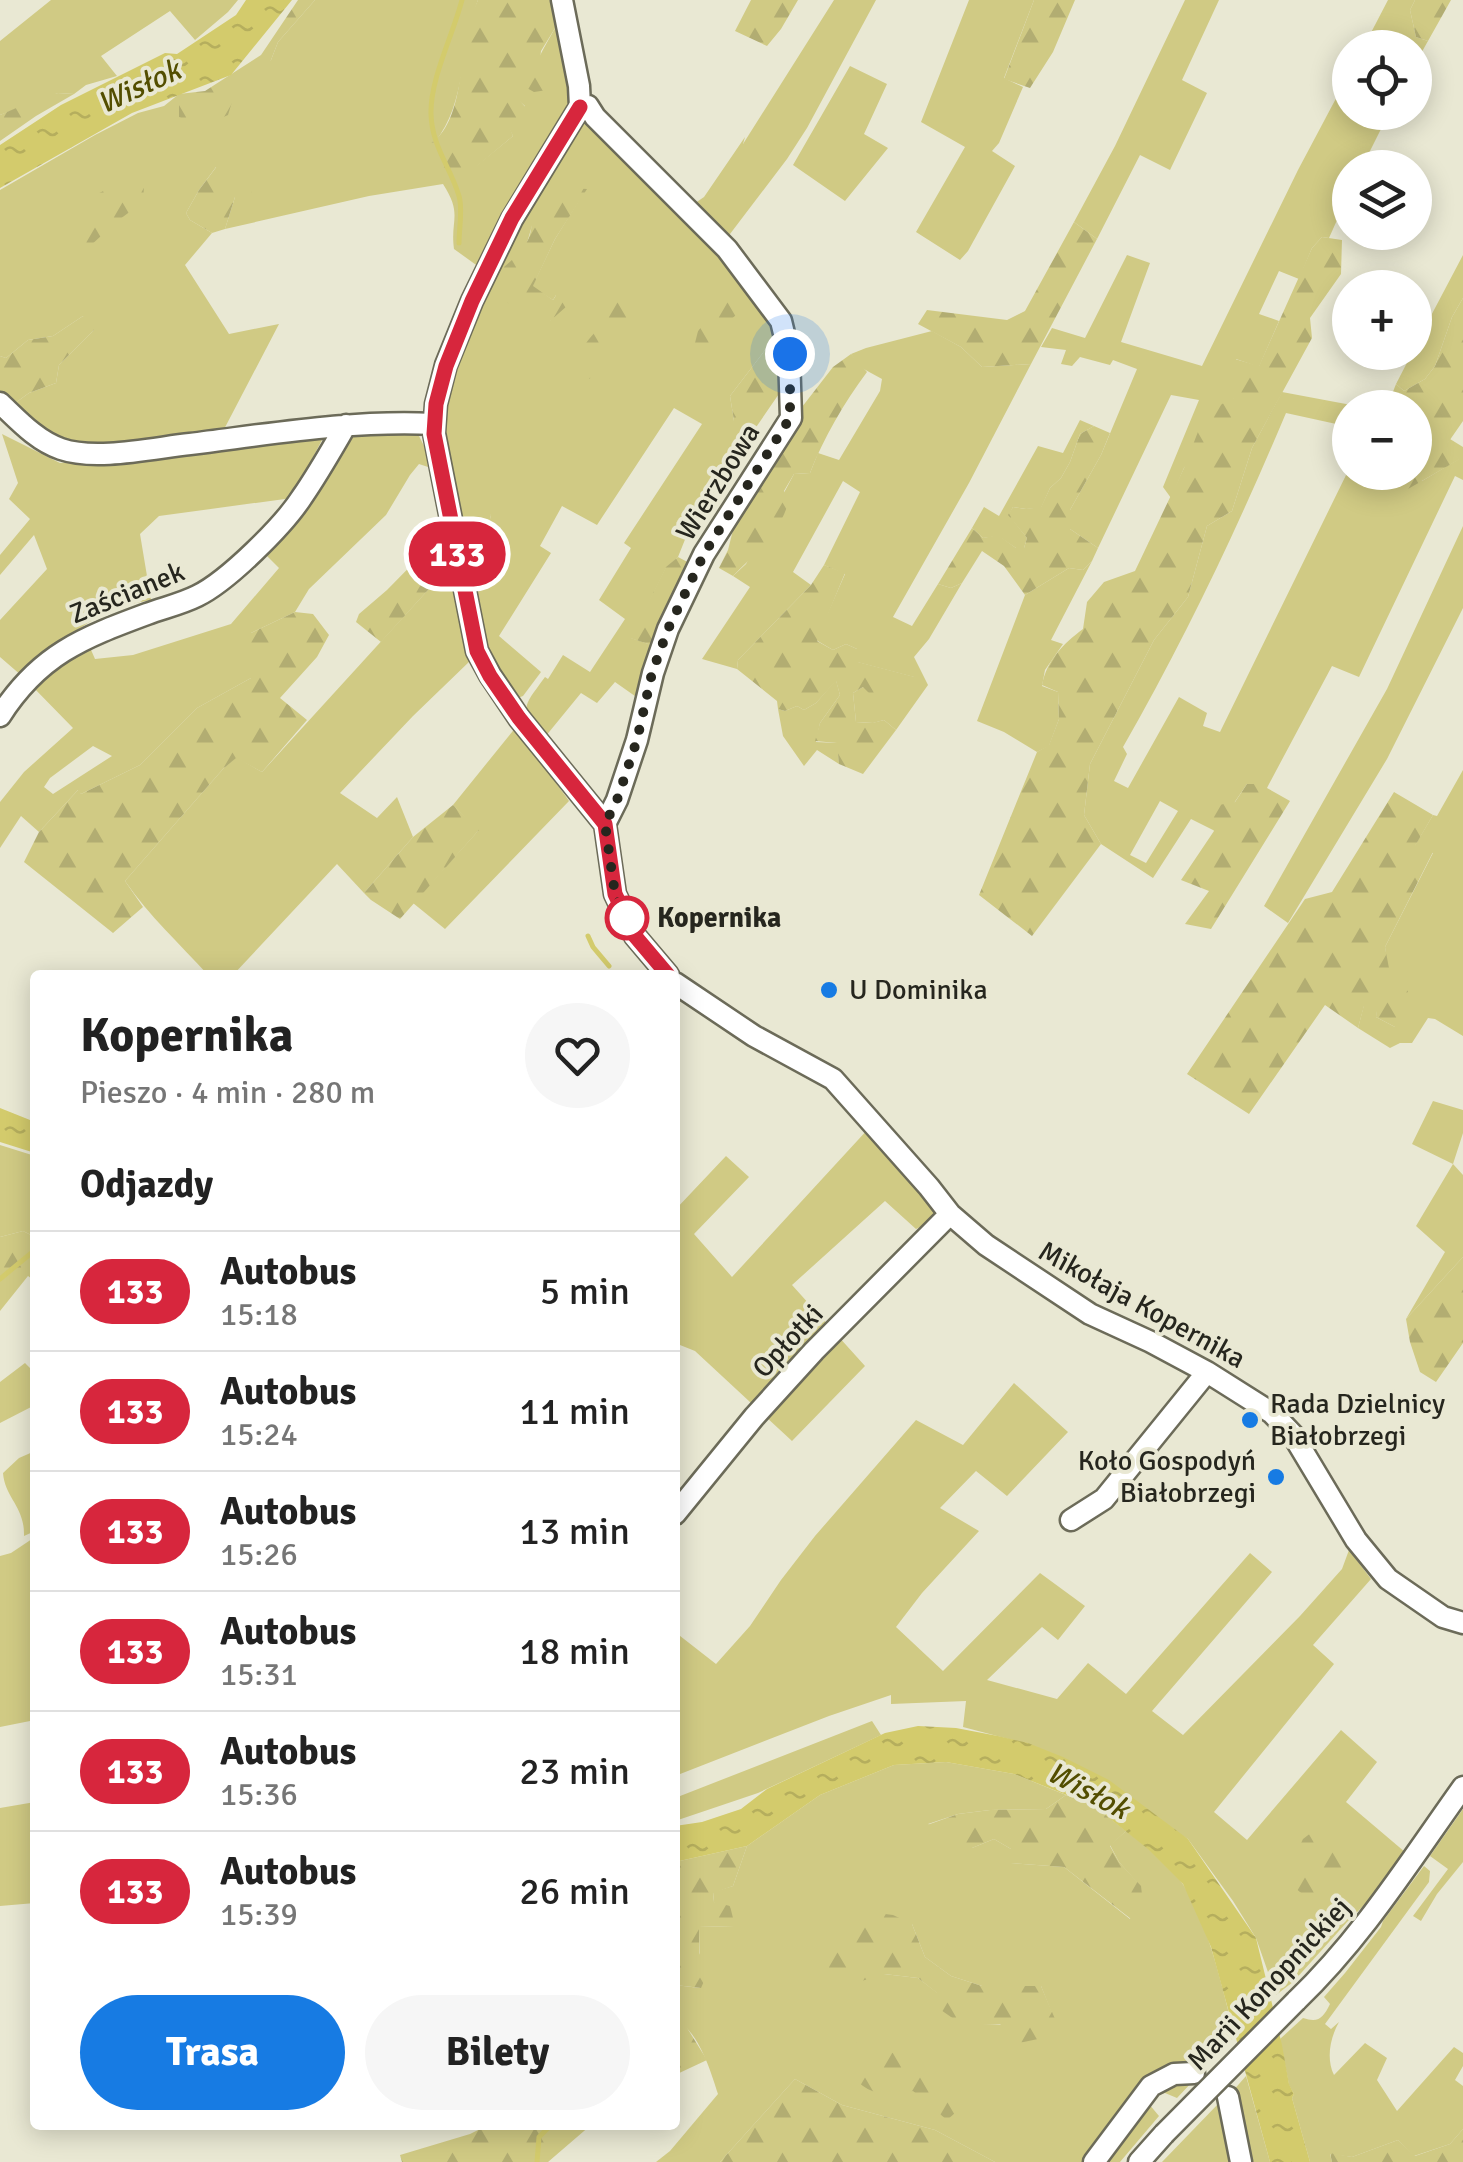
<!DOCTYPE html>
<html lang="pl">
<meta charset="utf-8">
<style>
body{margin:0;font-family:Signika,sans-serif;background:#f6f6f6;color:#222;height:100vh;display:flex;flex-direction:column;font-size:38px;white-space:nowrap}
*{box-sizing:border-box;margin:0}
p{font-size:32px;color:#767676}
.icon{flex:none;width:55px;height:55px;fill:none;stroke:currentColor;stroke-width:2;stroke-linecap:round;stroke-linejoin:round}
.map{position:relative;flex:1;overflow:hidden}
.details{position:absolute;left:30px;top:970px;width:650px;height:1160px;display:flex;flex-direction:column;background:#fff;border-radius:10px;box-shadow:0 5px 25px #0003}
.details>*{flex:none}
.badge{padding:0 20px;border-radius:32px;font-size:35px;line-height:65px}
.tools{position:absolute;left:1332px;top:30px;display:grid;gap:20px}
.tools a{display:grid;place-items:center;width:100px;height:100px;border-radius:50%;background:#fff;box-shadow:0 5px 25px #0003;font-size:50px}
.you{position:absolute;width:50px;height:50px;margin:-25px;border:8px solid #fff;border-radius:50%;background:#1a73e8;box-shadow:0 0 0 15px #1a73e833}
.map>.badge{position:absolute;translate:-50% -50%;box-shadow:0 0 0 5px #fff}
h2{padding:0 50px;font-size:38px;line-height:90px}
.round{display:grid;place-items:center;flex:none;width:105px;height:105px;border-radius:52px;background:#f6f6f6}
.head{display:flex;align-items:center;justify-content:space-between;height:170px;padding:0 50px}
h1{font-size:48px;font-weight:800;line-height:75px}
.action{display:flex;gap:20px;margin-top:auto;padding:20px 50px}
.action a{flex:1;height:115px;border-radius:60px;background:#177be3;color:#fff;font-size:40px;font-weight:800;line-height:115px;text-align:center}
.action a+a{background:#f6f6f6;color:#222}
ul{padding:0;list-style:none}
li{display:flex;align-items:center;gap:30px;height:120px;padding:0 50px;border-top:2px solid #e0e0e0}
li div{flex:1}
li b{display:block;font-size:38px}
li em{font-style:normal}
li .badge{min-width:110px;font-weight:700;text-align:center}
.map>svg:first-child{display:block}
.green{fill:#d0ca84;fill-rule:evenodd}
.forest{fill:url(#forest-firs)}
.water{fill:url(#water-ripples)}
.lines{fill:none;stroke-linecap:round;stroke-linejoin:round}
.stream{stroke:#d3cb6c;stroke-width:5}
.minor-casing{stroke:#6c6b59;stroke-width:25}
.minor{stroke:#fff;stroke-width:20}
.minor-bridge-casing{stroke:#6c6b59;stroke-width:25;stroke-linecap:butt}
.minor-bridge{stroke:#fff;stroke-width:20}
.line-casing{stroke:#fff;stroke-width:22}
.line{stroke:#d7263d;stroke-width:15}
.walk{stroke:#26261e;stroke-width:10;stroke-dasharray:0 18}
.stop-dot{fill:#fff;stroke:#d7263d;stroke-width:5}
.poi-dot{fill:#177be3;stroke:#e9e8d3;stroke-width:4}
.labels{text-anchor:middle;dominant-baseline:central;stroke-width:8;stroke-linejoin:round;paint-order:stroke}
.street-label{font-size:28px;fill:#26261e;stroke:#e9e8d3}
.stop-label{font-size:28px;font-weight:bold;fill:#26261e;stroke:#e9e8d3;text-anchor:start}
.poi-label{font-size:28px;fill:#26261e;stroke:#e9e8d3;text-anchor:start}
.water-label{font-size:30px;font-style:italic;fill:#534e00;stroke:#e9e8d3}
</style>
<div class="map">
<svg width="1463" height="2162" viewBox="0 0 1463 2162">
<defs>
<pattern id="forest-firs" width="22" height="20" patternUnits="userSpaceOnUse" patternTransform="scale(2.5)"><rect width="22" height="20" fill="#d0ca84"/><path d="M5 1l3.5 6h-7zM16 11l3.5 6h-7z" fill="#b2ad72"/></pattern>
<pattern id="water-ripples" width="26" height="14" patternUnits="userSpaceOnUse" patternTransform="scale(2.5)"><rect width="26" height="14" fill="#d3cb6c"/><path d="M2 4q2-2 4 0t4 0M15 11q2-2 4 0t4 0" fill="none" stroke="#b5ae5d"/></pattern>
</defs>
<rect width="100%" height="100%" fill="#e9e8d3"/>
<path class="green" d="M51,0H238L228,12L195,40L170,11L101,56L117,76L86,85L74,94L58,93L0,115V41Z
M315,0H478C460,46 467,102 435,142L475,167L513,136L508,126L525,106L518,100C531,73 544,46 560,20L570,88L569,107L479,267L454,249C450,219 463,215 443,184L369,196L225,229L235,197L216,167L199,190L186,213L190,220L212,233L185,265L229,334L279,324L220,437L112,446L61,445L11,406L29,393L56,383L59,365L94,330L83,316L53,336L28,340L6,358L0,356V190L95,135L138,113L164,106L179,94V117L271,60L278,42Z
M834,0H876L807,128L787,159L730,234L725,238L688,208L704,197L745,137L743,144Z
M969,0H1034L1004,78L1023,87L999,143L992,151L1015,166L968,251L960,260L916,232L965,147L921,122Z
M1185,0H1219L1182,80L1207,93L1170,170L1140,155L1097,239L1074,222L1115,146Z
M1388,0H1415L1410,10L1416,37L1428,41L1415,64V48H1363Z
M850,66L887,84L864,134L888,148L845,201L793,165Z
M1350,72V112L1389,113L1362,167L1350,168V191L1329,238L1322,237L1312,248L1299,279L1279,271L1259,314L1279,321L1259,367L1236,359L1235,397L1184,468L1171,498L1163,487L1199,400L1171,395L1098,548L1070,529V510L1101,455L1137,369L1113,360L1110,365L1080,357L1072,366L1061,364L1066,350L1041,347L1052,328L1085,338L1127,255L1150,263L1121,342L1202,366L1298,170Z
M589,120L749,283L779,334L775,337L730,396L734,421L733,451L739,452L686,537L678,557L666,568L631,638L657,647L642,701L615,682L597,703L581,693L545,737C520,706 521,710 545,677L548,679L563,655L590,672L625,619L599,600L631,548L624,543L702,424L674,408L597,525L562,506L540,546L551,553L499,636L541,672L523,696L515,699L482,637L465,546L485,539L491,515L456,503L441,430L452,372L504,248L582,122ZM586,189L555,239L532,287L553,300L556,295L550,321H527L525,250L533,222Z
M1463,255V298L1452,317L1435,366L1425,379L1404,391L1396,384L1412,353L1415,352V346Z
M932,331L961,347L982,367L1031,364L969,483L893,617L912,626L938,584L951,588L962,583L929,639L914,657L928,685L896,730L884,720L873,723L856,722L853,693L863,687L902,697L914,677L857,662V649L846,644L833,650L816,640L845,574L824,565L860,492L843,481L793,572L811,585L738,660L737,669L702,659L750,587L733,576L746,564L794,474L810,473L818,453L839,460L880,391L882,379L860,367L851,354L866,348Z
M1282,392L1362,407L1350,408V427L1286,413C1238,527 1185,639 1123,747L1127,754L1114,781L1128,788L1179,697L1207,713L1203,726L1220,732L1350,467V472L1389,473L1388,482L1422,481L1459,459L1444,447L1450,439L1463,447V480L1455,476L1359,677L1332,666L1269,784H1247L1215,831L1191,819L1153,878L1101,844L1084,815L1090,764L1154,640L1188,597L1207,526L1232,511L1252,448ZM1160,801L1178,811L1146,863L1130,855Z
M1080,420L1094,426L1080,434L1070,462L1061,478L1050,488L1041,508L1026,509L1013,507L1009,515L1027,538L1024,548H1016L998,536L983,538L972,528L984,507L999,516L1038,446L1063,453Z
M351,431L417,432L426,450L428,467L419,464L410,475L386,515L309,589L295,612L251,633V678L197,708L140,765L81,794L78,790L39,832L21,816L0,848V802L24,772L73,728L30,684L88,643L95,659L133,655L231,624L279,568L261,550ZM93,746L112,756L53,794L44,787L50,778Z
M2,434L60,463L324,436L292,498L159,516L140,534L151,600L110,608L73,633V636L22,676L0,657V620L47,569L34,535L0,575V555L30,519L9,499L18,483Z
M1463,526V608L1387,759L1288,923L1264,906L1387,689Z
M1092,561L1051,640L1063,644L1045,670L1042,686L1058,692L1059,719L1049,746L1037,752L1004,732L977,721L1025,595L1069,568L1083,570Z
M450,571L471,660L413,716L340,793L377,818L397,797L413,837L364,893L337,864L233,975H208C180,944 149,916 125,881L223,769L236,757L262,772L438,579Z
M836,680L840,695L820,723L816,742L838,743L839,764L817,750L804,766L783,736L778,709L785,711L797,706L804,710L816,703Z
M516,727L569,801L445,929L413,903L478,831L453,805Z
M1463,770V1036L1435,1019L1428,1018L1412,1043H1400L1390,1048L1358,1028L1364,1005H1378L1376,1017L1395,1027L1385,947L1433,853L1414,847L1433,815L1437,816Z
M1433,1101L1463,1110V1133L1453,1164L1463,1175V1257L1406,1319L1445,1252L1416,1226L1453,1164L1412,1144Z
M869,1128L945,1215L916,1229L885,1201L792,1285L865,1366L792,1441L695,1351L675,1343V1210L726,1156L749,1177L694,1234L732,1277Z
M0,1145L35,1156V1237L23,1231L0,1237Z
M25,1363L35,1373V1405L0,1423V1382Z
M1014,1383L1068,1432L1007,1496L976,1471L940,1508L979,1531L922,1593L896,1627L943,1671L1040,1573L1085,1606L1058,1640L1042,1627L987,1680L1057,1699L1088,1663L1126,1694L1250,1553L1272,1572L1152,1711L1183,1735L1300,1616L1342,1569L1349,1550L1371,1579L1313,1645L1334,1664L1214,1812L1247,1840L1341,1730L1377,1762L1346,1802L1412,1858L1347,1922L1293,1982L1276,1995L1256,1938L1233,1901L1188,1839L1028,1744L963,1727L966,1701L891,1704V1695L829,1716L675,1776V1632L716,1664L750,1626L781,1580L815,1536L916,1420L963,1445Z
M35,1451V1531L24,1536C25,1507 5,1498 3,1473L19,1458Z
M35,1537V1720L0,1727V1556L11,1553Z
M872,1721L881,1735L758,1793L675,1821V1798Z
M946,1762L1014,1774L1066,1795L1046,1809L990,1810L958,1814L928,1824L972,1848L994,1839L1011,1849V1863L1064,1867L1130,1919L1141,1887L1119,1862L1110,1845L1126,1831C1146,1846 1171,1864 1184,1886C1211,1931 1221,1985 1235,2036L1214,2060L1163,2069L1088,2162H995L935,2130L842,2105L795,2079L720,2162H656L670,2151L718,2094C711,2072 698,2029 675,2020V1985L700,1988L699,1927L734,1926L714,1902L713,1892L733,1886L747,1846L820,1795L894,1765ZM912,1924L925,1957L951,1976L982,1986H1041L1057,2026L978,2024L918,1978L884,1974Z
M35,1802V1903L0,1906V1808Z
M1463,1809V1862L1437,1894L1421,1921L1413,1916L1448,1869L1430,1856Z
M1424,1866L1430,1871L1429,1882L1325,2024L1331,2029L1339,2022C1330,2038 1326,2059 1334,2075L1365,2043L1387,2058L1377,2080L1397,2111L1454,2047L1463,2053V2066L1455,2080L1463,2086V2129L1450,2144L1414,2156L1398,2140L1352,2157L1330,2154L1332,2162H1310L1292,2098L1294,2094L1289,2085L1280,2039L1303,2018C1319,2023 1323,2018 1330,2004L1324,1997L1345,1973L1381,1927L1383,1921Z
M1246,2076L1270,2162H1247L1232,2092Z
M1194,2080L1177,2098L1165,2093L1158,2095L1149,2104L1159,2116L1120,2162H1099L1166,2084Z
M1219,2103L1227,2120L1234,2162H1162Z"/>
<path class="forest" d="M298,0H315L278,42L271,60L254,84L238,82L228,115L201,127L179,117V94L205,91L261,55Z
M478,0H554L560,20L541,51L540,60L553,69L554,89L534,92L525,87V92L519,100L529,111V122L518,127L509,126L513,136L476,167V182L443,184L434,164L430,144C464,122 459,58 469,23C471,15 475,7 478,0Z
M751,0H798L781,29L767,46L735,31Z
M1034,0H1075L1053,52L1030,88L1004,79Z
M1415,0H1451L1428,41L1416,37L1410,10Z
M58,93L74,94L36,116L0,141V115L44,96Z
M217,166L245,174L252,180L251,196L235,197L225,229L212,233L190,220L186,213L199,190Z
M128,185L144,186L143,202L116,222L88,248L74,247C70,228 79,206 96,195C104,189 118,187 128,185Z
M556,187L587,189L555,239L533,286L553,300L557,294L567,306L550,321H527L506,301L504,267C530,245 534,236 531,202Z
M1074,222L1097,239L1031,364L982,367L961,347L918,324L927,310L1007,320L1025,311Z
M1322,237L1342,240L1341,274L1310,318L1312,338L1252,448L1232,511L1207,526L1188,597L1154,640L1090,764L1084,815L1101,844L1032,936L979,895L1037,752L1049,745L1059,719L1058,692L1042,685C1047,660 1063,644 1083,629L1087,602L1104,582L1135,571L1184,468L1201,424L1216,407L1234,398L1225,393L1235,359L1259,366L1312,248Z
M716,291H728L743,297L745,301L737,314L725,325L722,351L709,365L691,359L698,331L703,325C699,307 701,301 716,291Z
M1463,298V421L1445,447L1460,459L1401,493L1388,482L1389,473L1415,472V437L1417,436L1415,408L1387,407L1396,384L1404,391L1425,379L1435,366L1452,317Z
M615,300H625L636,314L627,326L606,340C609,360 605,369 589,379L578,374C574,351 590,339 603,323L602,316Z
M83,316L94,319V330L59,365L56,383L29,393L11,406L0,396V356L6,358L28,340L53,336Z
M779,334L783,388L739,452L733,451L725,442L734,421L730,396L775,337Z
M851,354L867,372C844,403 824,437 810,473L794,474L784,491L789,501C778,536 758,551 733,576L719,568L728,550L737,514L795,416L833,367Z
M1094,426L1110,433L1101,455L1070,510V529L1098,548L1092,561L1083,570L1069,568L1025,595L1004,566L982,551L962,583L951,588L938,584L972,528L983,538L998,535L1016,548H1024L1027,538L1008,515L1013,507L1026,509L1041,507L1050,488L1061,478L1070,462L1080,434Z
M477,501L491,515L485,539L465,546L456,503Z
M442,534L450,571L438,579L381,642L356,622L359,614L387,590Z
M678,557L695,566L657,647L630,638L666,567Z
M824,565L845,573L817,641L833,650L846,644L857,649L858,662L915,677L903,697H873L863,687L853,693L856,722L872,723L884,720L896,730L863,774L839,764L837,743L815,741L820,723L840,695L836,681L816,703L804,710L797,706L785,711L778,709L777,701L737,669L738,660L811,585Z
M295,612L313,614L329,635L317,657L280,698L307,720L262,772L236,758L223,769L125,881L143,907L113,933L24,862L39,832L79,789L81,794L140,765L197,708L251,678V633Z
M1247,784H1269L1267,788L1290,801L1211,929L1185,924L1209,891L1181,880L1214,831L1211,821L1213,806L1235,802Z
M1394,792L1433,815L1415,846L1433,852L1385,947L1391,979L1408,991L1395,1027L1376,1017L1377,1005L1364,1006L1358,1028L1325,1005L1249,1114L1187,1074L1305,899L1332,892Z
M453,805L479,830L400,919L371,900L364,893L413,837Z
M23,1231L35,1237V1281L28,1276L0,1311V1237Z
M1463,1257V1343L1436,1382L1420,1372L1410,1342L1406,1319Z
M1066,1795L1094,1806L1126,1831L1110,1846L1119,1862L1141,1886L1143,1903L1131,1919L1064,1867L1011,1863V1849L994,1839L972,1848L938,1852L927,1825L958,1814L990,1810L1046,1809Z
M1329,1819L1354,1857L1316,1905L1284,1879L1303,1839Z
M747,1846L733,1886L713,1893L714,1902L730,1906L735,1926L699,1927V1953L709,1970L701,1988L675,1985V1862Z
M869,1912L893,1915L912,1924L925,1957L951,1976L982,1986H1041L1058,2026L1038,2039L1019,2043L1000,2024L964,2026L938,2008L937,1993L918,1978L884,1974L852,1984L829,1974C829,1938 840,1932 869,1912Z
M675,2020L684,2023L707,2060L675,2075Z
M852,2042C899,2051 935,2066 964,2105L947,2120L913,2091C883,2098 868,2095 847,2071Z
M795,2079L842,2105L935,2130L995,2162H720Z
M488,2125H591L548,2162H402L400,2155L470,2134Z
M1463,2129V2162H1332L1330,2153L1352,2157L1398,2140L1415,2156L1450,2144Z"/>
<path class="water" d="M246,0H292L231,75L132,113L0,188V145L61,105L165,53L177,54L236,15Z
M0,1108L35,1122V1153L0,1142Z
M918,1726L956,1728L998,1736L1028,1743L1063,1757L1109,1780L1188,1839L1256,1938L1282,2045L1289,2084L1294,2094L1292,2098L1310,2162H1270L1211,1947L1183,1884L1148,1849L1094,1806L1014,1774L946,1762L894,1765L820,1795L747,1846L675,1862V1826L702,1822L741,1809L767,1789L885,1733Z"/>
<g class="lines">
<path class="stream" d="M459,243C459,228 463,209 459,196C450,166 432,147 431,114C430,79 453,35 462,0
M588,936L593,947L609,966
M0,1279L35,1250
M537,2162L539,2137L551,2125"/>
<g class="minor-casing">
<path id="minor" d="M562,0L579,86L580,107
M580,107L512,219L472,301L446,365L436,404L434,433L477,651L490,675L519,718L605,824L615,894L635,936L668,975
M580,107L588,106L595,117L727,249L781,321L789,354L791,418L704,554L668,629L653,673L637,740L617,800L605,824
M0,403C18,420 37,441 61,449C96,461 153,448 190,444C271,434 352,420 433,424
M0,716C39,655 82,638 147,614C163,608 181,604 197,596C228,581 284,525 302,497C318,474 332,449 346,425
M675,983L754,1036L833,1079L929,1187L950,1214L986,1245L1090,1314L1151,1342L1207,1372L1272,1413L1293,1435L1356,1540L1388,1579L1443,1617L1463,1623
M675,1514L754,1417L814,1351L950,1214
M1071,1520L1104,1499L1207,1372
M1296,2001C1362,1938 1410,1861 1463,1787
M1228,2097L1241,2162
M1094,2162L1151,2086L1174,2074L1194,2073
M1139,2162L1164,2134"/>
</g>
<use href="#minor" class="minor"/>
<g class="minor-bridge-casing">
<path id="minor-bridge" d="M1164,2134L1296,2001"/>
</g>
<use href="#minor-bridge" class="minor-bridge"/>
</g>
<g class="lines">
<g class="line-casing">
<path id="line" d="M580,107L512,218L472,301L446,366L436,404L434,434L477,651L490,676L519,718L605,824L615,894L635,936L668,975"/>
</g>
<use href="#line" class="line"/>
<path class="walk" d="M627,918L615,894L605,824L617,800L637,740L652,673L668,629L704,554L790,418V354"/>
</g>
<circle class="stop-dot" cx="627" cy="918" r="20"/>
<g class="poi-dot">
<circle cx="829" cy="990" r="10"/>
<circle cx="1250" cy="1420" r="10"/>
<circle cx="1276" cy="1477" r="10"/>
</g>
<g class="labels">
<g class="street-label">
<text transform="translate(718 482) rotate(-58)">Wierzbowa</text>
<text transform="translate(127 593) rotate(-22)">Zaścianek</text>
<text transform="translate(1142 1305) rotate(29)">Mikołaja Kopernika</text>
<text transform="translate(788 1341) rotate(-47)">Opłotki</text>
<text transform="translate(1269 1984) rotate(-47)">Marii Konopnickiej</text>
</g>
<g class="stop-label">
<text x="657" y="918">Kopernika</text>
</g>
<g class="poi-label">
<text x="849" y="990">U Dominika</text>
<text x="1270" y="1404">Rada Dzielnicy<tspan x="1270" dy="32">Białobrzegi</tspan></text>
<text x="1256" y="1461" text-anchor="end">Koło Gospodyń<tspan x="1256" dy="32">Białobrzegi</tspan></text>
</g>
<g class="water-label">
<text transform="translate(139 87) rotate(-25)">Wisłok</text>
<text transform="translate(1088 1791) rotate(28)">Wisłok</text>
</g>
</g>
</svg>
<div class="tools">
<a><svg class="icon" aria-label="locate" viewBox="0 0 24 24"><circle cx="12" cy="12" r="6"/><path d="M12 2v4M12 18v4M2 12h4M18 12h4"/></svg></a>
<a><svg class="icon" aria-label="layers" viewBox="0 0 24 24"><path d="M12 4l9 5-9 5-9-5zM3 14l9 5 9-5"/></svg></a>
<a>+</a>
<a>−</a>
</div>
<div class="you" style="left:790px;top:354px"></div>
<b class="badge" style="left:457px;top:554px;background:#d7263d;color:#fff">133</b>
<section class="details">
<div class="head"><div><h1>Kopernika</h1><p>Pieszo · 4 min · 280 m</p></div><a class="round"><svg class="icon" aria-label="heart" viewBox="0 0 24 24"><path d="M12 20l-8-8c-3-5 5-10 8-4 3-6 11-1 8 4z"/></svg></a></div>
<h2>Odjazdy</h2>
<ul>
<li><span class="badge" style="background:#d7263d;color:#fff">133</span><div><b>Autobus</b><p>15:18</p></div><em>5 min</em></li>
<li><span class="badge" style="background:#d7263d;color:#fff">133</span><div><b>Autobus</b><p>15:24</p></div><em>11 min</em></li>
<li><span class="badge" style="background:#d7263d;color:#fff">133</span><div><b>Autobus</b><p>15:26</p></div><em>13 min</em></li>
<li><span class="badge" style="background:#d7263d;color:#fff">133</span><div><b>Autobus</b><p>15:31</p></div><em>18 min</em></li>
<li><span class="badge" style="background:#d7263d;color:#fff">133</span><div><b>Autobus</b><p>15:36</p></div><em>23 min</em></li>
<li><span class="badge" style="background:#d7263d;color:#fff">133</span><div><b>Autobus</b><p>15:39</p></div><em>26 min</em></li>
</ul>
<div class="action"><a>Trasa</a><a>Bilety</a></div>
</section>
</div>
